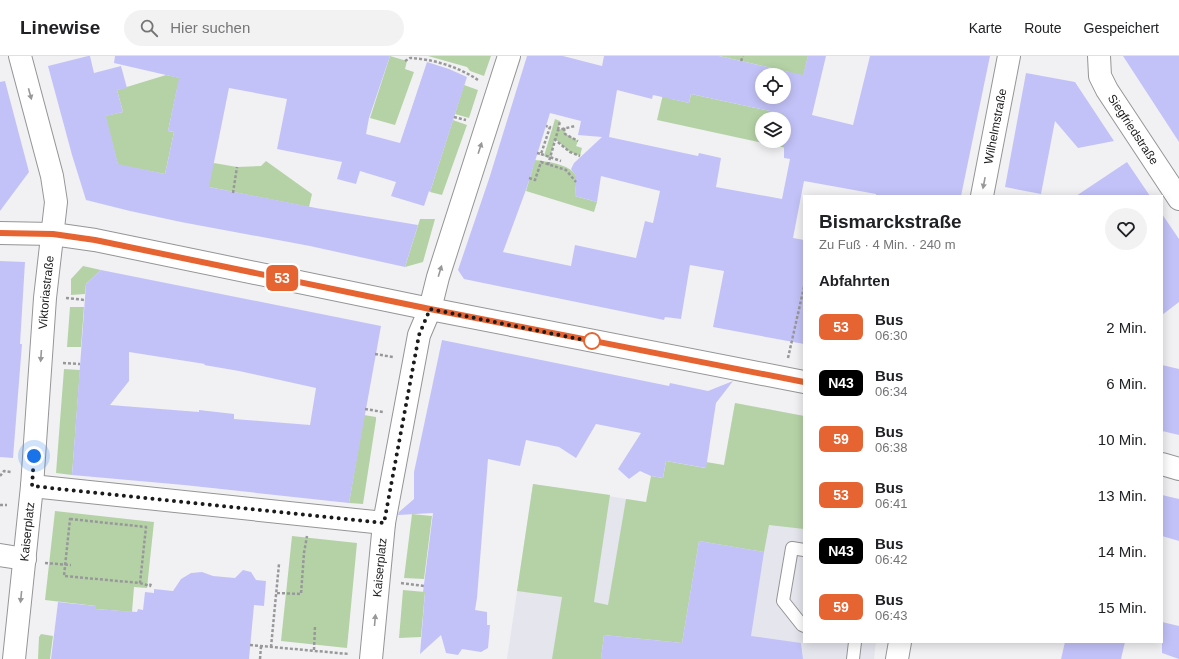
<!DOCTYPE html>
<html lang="de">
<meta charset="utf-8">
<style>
body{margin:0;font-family:Helvetica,sans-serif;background:#f2f2f2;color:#202124;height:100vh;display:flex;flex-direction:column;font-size:15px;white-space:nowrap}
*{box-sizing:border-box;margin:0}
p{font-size:13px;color:#757577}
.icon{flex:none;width:22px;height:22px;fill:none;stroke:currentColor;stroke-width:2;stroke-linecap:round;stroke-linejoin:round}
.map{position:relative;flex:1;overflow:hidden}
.panel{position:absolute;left:803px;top:139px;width:360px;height:448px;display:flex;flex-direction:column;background:#fff;border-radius:0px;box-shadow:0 2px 10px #0003}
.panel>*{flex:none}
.badge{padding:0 8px;border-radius:6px;font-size:14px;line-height:26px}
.tools{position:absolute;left:755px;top:12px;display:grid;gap:8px}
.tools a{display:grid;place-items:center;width:36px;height:36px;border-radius:50%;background:#fff;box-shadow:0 2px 10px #0003;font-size:20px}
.you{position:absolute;width:20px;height:20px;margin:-10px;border:3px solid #fff;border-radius:50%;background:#1a73e8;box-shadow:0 0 0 6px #1a73e833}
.map>.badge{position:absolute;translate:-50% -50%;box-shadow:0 0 0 2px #fff}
h2{padding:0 16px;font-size:15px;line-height:36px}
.round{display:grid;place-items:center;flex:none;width:42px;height:42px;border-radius:21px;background:#f2f2f2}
.headline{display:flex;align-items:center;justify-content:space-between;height:68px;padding:0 16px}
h1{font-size:19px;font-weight:700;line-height:30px}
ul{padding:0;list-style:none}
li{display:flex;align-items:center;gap:12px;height:56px;padding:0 16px}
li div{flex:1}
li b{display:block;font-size:15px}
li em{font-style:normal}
li .badge{min-width:44px;font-weight:700;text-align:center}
header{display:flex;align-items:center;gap:24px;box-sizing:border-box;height:56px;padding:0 20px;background:#fff;border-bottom:1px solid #e0e0e0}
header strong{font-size:19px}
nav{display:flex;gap:22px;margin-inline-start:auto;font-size:14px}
.search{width:280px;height:36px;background:#f2f2f2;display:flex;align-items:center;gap:10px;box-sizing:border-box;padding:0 14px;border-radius:22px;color:#757577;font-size:15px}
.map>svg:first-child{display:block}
.built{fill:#e5e5ee}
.green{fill:#b5d2a6;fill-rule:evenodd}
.building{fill:#c3c2f8;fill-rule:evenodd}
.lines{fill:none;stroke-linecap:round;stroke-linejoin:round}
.service-casing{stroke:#959597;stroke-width:14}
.minor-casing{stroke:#959597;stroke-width:24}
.path{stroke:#98989a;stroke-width:2.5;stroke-dasharray:3 2;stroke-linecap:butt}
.service{stroke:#fff;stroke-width:12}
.minor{stroke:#fff;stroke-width:22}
.oneway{fill:#989899}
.line-casing{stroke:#fff;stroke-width:9}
.line{stroke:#e66432;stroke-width:6}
.walk{stroke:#1b1b1c;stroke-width:4;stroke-dasharray:0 7.2}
.stop-dot{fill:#fff;stroke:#e66432;stroke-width:2}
.labels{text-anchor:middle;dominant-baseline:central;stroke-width:3.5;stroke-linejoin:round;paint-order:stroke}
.street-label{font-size:12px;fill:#1b1b1c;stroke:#fff}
</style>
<header>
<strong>Linewise</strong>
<div class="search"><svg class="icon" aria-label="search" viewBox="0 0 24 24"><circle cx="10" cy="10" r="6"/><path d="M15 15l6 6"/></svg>Hier suchen</div>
<nav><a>Karte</a><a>Route</a><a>Gespeichert</a></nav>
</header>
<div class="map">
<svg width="1179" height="603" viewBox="0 0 1179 603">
<rect width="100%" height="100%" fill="#f1f1f3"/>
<path class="built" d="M735,347L804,360V586H876L874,603H507L533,428L715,457Z"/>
<path class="green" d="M390,0L407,5L405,13L414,16L395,69L370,62Z
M428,0H491L484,20L470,15L467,11Z
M672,0L673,31L672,43L689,47L691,38L779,57L789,16L719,0H808L786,92L657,64ZM762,63H784V85H762Z
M166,19L209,28L177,33L168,75L174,76L165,118L118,109L105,60L123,56L117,34Z
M464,29L478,34L469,62L455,58Z
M555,63L560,65L558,74L564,72L566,78L578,85L576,90L582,92L580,100L570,96L555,83L550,102L544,100Z
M453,64L467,69L442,139L430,136Z
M535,104C546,105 572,109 576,120C577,125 575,134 575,140L597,146L594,156L526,135Z
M266,105L312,138L309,151L189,127L214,107L237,111L261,110Z
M420,163H435L423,206L405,211Z
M83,210L101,214L86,228L85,238L71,239V223Z
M70,251H84L81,291H67Z
M64,313L80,314L72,419L56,417Z
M735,347L804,360V473L769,469L764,496L699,485L682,587L604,579L601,603H552L562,541L517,535L533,428L610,439L594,546L608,549L626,443L646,446L651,420L663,422L666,405L705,412L706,406L724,409Z
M364,359L376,361V364L363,448L349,447Z
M55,455L154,466L147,532L134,531L132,556L96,553V550L45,544Z
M412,458L432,460L424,523L404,522Z
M292,480L357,487L347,592L281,585Z
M403,534L425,536L421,581L399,582Z
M41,578L53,580L50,603H38L39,581Z"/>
<path class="building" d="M88,0H90L94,17L121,10L127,32L117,34L123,56L106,60L118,108L165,118L174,76L168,75L179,22L114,7L115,0H390L369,62L366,78L400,87L427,6L449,13L467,21L430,136L429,135L424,150L391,140L396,126L360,115L356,128L337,123L342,106L277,93L287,43L229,32L209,131L316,152L418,169L405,211L310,190L181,166L130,155L86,144L72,99L48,10Z
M527,0H563L602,10L604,0H719L803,19L808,0H826L812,59L853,69L870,0H990L961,140H876V138L804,125L793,182L804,184V288L713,271L724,215L690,209L681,263L665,261L664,264L464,223L458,214L489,123ZM762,19H784V41H762ZM617,34L652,43L653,39L689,47L691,38L784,58V102L790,103L782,143L716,131L721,102L699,97L698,100L609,81ZM550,57L581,65L578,79L602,81L574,107L571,113L576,120L575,140L597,146L601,120L660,135L653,167L645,165L636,202L575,189L571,210L503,196L527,131Z
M1123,0H1179V86Z
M1026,17L1075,26L1114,85L1078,92L1055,65L1041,138L1005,131Z
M5,25L29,116L0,155V26Z
M1127,106L1150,140H1076Z
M1162,158L1179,183V246L1162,259Z
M0,205L25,206L20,288H22L13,402L0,401Z
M101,214L381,270L349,447L184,429L72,419L86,228ZM129,296L205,308L204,309L239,315L316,332L310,369L234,363V358L199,354V356L110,349L129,325Z
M442,284L669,330L670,327L708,335L733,325L716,347L706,412L666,405L663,422L651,420L640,415L629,423L618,413L641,377L596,368L576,402L559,391L526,384L520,410L488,403L477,542L475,554L487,556V569H490L488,592L481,596L462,593L458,599L446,597L441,579L420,598L425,536H423L433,457L398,459L399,456L414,443V416Z
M1162,309L1179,313V379L1162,375Z
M1162,439L1179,443V485L1162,480Z
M699,485L764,496L751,580L801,587L803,603H601L604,579L682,587Z
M243,514L251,516L256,524L266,525L264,550L254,549L249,603H51L58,546L96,550V553L137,556L138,553L143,554L145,536L154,537V533L173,535L181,523L191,517L202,516L213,520L235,522Z
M1162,566L1179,570V603L1162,597Z
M1065,586H1125L1121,603H1061Z"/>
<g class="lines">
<g class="service-casing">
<path id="service" d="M804,494L792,492L783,545L802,569L804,570
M853,603L855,586"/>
</g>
<g class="minor-casing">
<g id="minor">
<path id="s1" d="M1099,0L1100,20L1107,34L1179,143"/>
<path id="s2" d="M982,140L1009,0"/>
<path d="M0,177L53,178L95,184L430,253L804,326"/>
<path d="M1162,408L1179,413"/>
<path d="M32,430L384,467"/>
<path d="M0,499L25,503"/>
<path id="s3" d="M14,603L32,430L45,242L56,146L52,120L20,0"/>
<path id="s4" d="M371,603L384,467L419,279L430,253L438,221L509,0"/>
<path d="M897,603L900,586"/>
</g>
</g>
<path class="path" d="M405,5L410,2C433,3 459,11 478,24
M741,5L743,0
M454,61L466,64
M564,72L565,78L578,85
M558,74L560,65
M554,83L570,96L580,100
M537,97L541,98L550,71L546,70
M541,98L561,105
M548,109L558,74L575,70
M529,122L535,124L541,106L566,114L576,126
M233,137L237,111
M66,242L85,244
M375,298L393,301
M788,302L804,231
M63,307L80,308
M365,353L383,356
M0,420L4,415L11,416
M0,449H7
M70,463L146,471L140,527L64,520Z
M45,507L71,509
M140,527L150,530L151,527
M401,527L424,530
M277,537L301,538L304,497L307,480
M250,589L349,598
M271,591L279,508
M314,594L315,570
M260,603L261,590"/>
<use href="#service" class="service"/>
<use href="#minor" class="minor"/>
</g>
<defs><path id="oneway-solid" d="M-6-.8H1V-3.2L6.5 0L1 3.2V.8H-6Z"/></defs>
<g class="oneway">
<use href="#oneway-solid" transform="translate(30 38) rotate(75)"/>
<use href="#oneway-solid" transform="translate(480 92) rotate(-72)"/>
<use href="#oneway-solid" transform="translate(984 127) rotate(101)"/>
<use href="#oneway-solid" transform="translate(440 215) rotate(-73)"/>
<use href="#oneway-solid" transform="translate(41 300) rotate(94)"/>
<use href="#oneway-solid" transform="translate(21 541) rotate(96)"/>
<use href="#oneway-solid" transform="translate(375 564) rotate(-85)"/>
</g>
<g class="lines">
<g class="line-casing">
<path id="line" d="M0,177L53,178L95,184L430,253L804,326"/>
</g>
<use href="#line" class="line"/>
<path class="walk" d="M34,400L32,430L384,467L419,279L430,253L599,287L592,285"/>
</g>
<circle class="stop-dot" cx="592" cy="285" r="8"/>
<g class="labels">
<g class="street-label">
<text stroke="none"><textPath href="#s2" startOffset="71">Wilhelmstraße</textPath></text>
<text stroke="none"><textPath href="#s1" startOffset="83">Siegfriedstraße</textPath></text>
<text stroke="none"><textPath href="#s3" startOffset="368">Viktoriastraße</textPath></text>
<text stroke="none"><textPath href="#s3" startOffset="128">Kaiserplatz</textPath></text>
<text stroke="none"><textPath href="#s4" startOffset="92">Kaiserplatz</textPath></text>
</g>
</g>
</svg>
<div class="tools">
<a><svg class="icon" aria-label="locate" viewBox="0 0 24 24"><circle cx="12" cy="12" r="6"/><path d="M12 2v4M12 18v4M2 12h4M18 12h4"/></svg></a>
<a><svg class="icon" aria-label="layers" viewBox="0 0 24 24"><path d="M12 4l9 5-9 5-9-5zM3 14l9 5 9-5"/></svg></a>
</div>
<div class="you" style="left:34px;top:400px"></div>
<b class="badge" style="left:282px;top:222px;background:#e66432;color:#fff">53</b>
<section class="panel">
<div class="headline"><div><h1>Bismarckstraße</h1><p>Zu Fuß · 4 Min. · 240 m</p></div><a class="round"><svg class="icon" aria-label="heart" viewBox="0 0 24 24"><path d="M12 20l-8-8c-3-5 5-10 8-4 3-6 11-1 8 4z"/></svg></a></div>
<h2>Abfahrten</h2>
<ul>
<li><span class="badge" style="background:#e66432;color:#fff">53</span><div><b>Bus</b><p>06:30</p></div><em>2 Min.</em></li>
<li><span class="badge" style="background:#000;color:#fff">N43</span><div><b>Bus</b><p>06:34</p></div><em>6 Min.</em></li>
<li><span class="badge" style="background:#e66432;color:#fff">59</span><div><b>Bus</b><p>06:38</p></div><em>10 Min.</em></li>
<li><span class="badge" style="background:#e66432;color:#fff">53</span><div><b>Bus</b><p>06:41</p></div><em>13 Min.</em></li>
<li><span class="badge" style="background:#000;color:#fff">N43</span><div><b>Bus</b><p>06:42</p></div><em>14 Min.</em></li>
<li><span class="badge" style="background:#e66432;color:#fff">59</span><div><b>Bus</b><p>06:43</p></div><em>15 Min.</em></li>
</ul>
</section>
</div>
